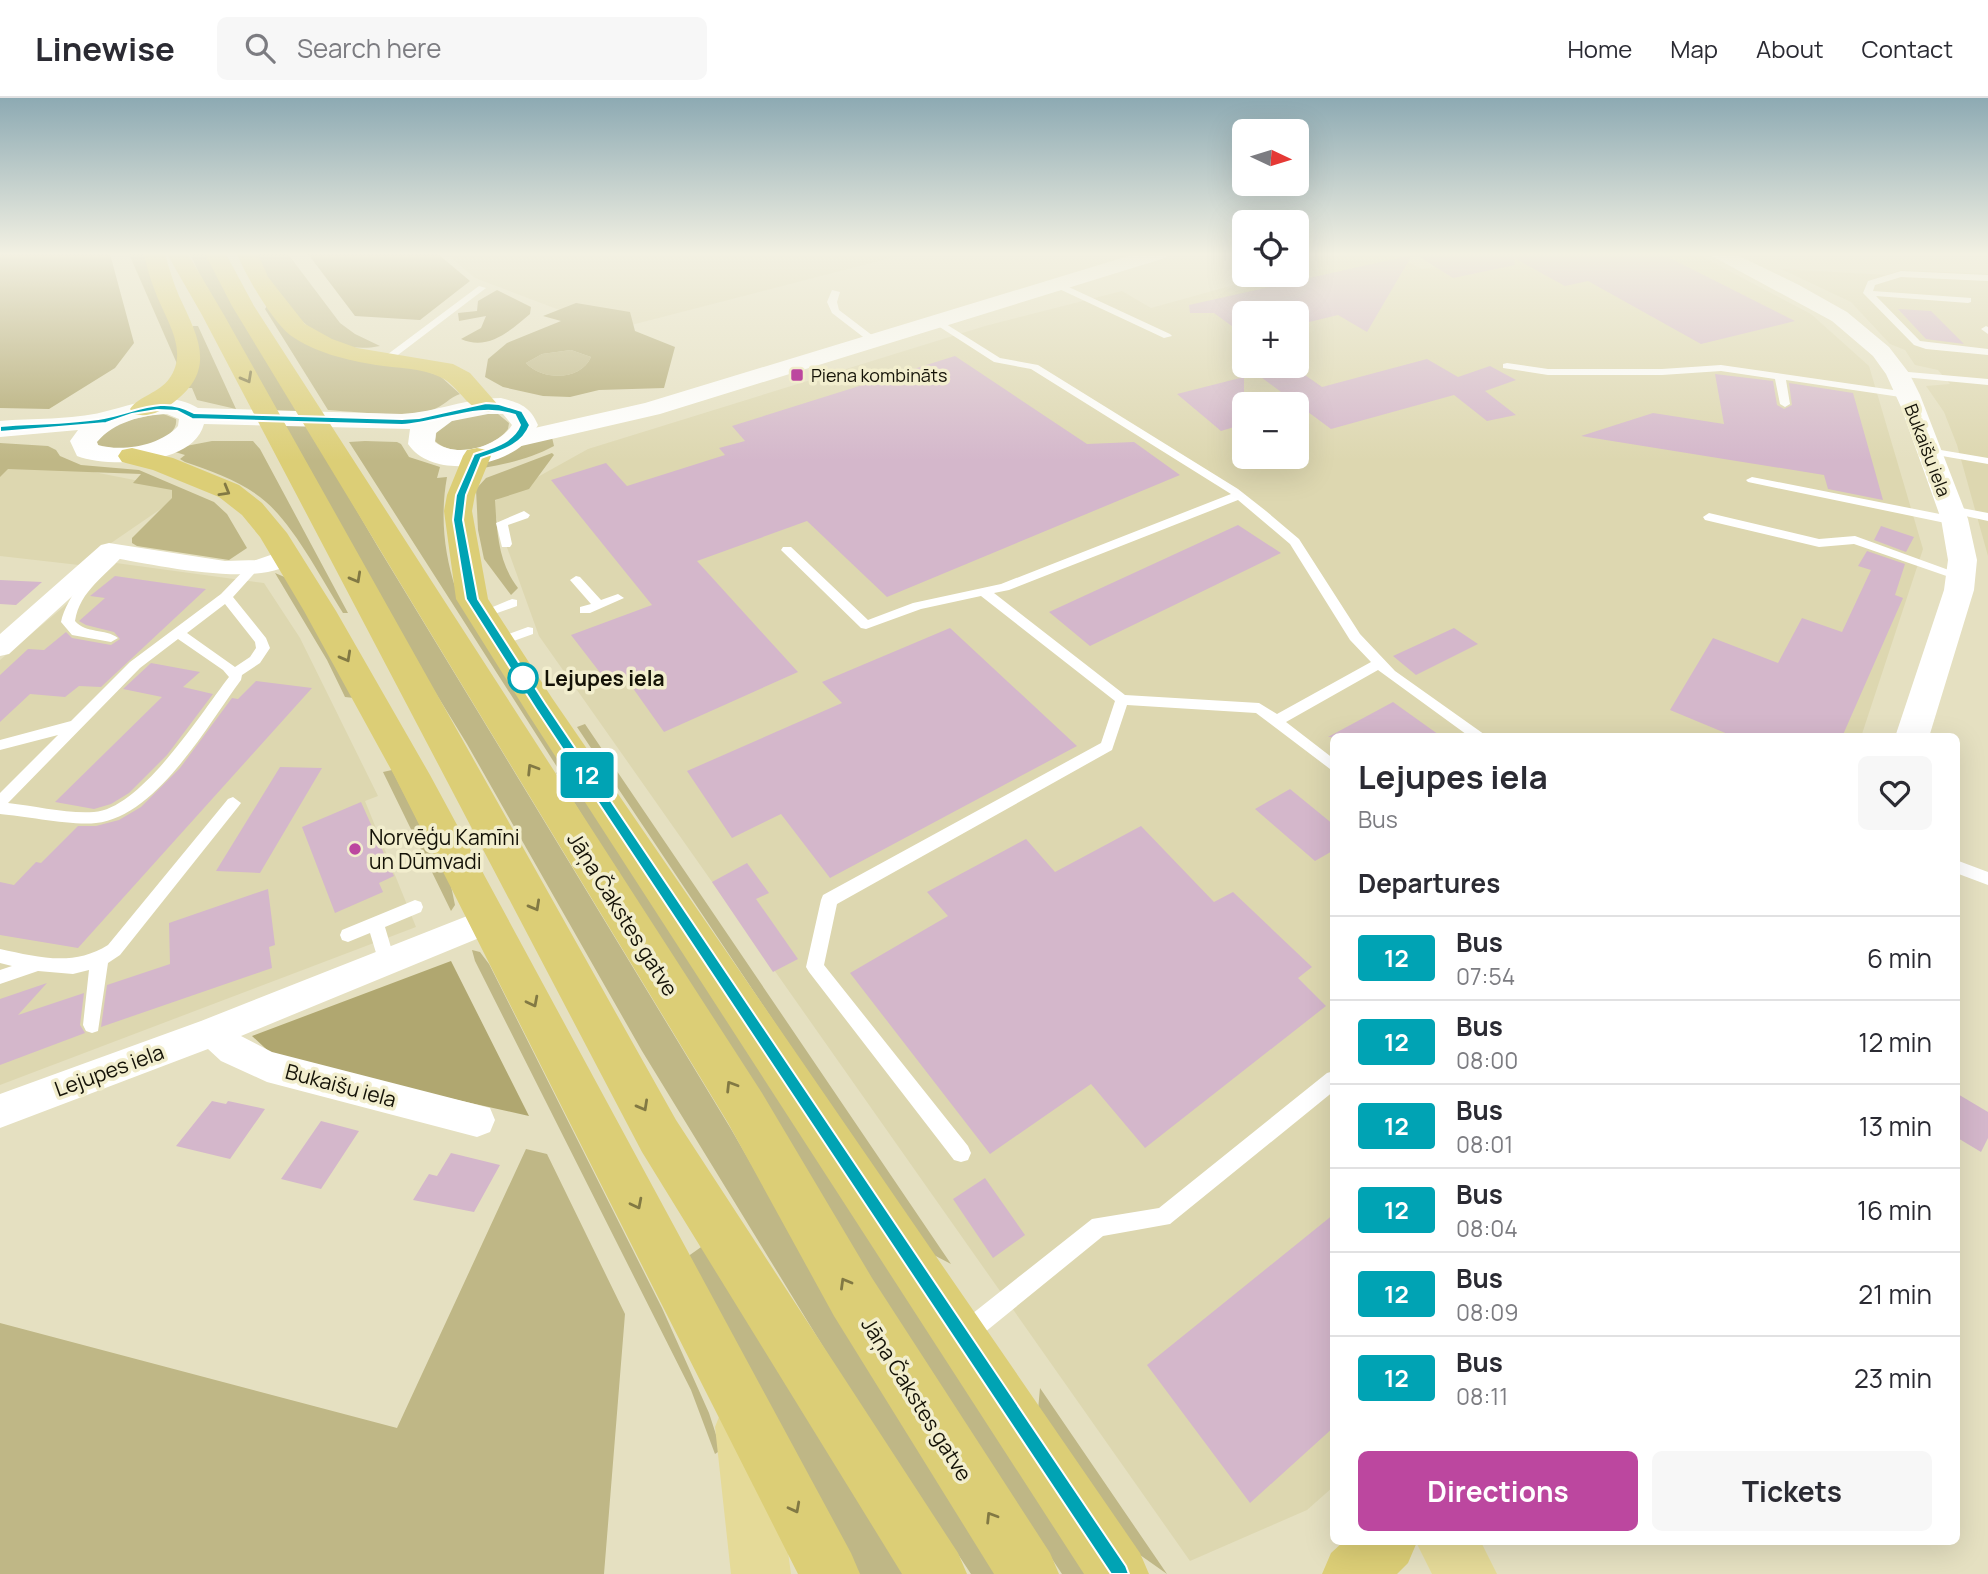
<!DOCTYPE html>
<meta charset="utf-8">
<style>
body{margin:0;font-family:Manrope,sans-serif;background:#f7f7f7;color:#2b2b33;height:100vh;display:flex;flex-direction:column;font-size:26px;white-space:nowrap}
*{box-sizing:border-box;margin:0}
p{font-size:23px;color:#7c7c81}
.icon{flex:none;width:38px;height:38px;fill:none;stroke:currentColor;stroke-width:2;stroke-linecap:round;stroke-linejoin:round}
.map{position:relative;flex:1;overflow:hidden}
.details{position:absolute;left:1330px;top:635px;width:630px;height:812px;display:flex;flex-direction:column;background:#fff;border-radius:10px;box-shadow:0 7px 28px #0002}
.details>*{flex:none}
.badge{padding:0 14px;border-radius:5px;font-size:24px;line-height:46px}
.needle{width:46px;rotate:94deg}
.fabs{position:absolute;left:1232px;top:21px;display:grid;gap:14px}
.fabs a{display:grid;place-items:center;width:77px;height:77px;border-radius:10px;background:#fff;box-shadow:0 7px 28px #0002;font-size:35px}
.map>.badge{position:absolute;translate:-50% -50%;box-shadow:0 0 0 4px #fff}
h2{padding:0 28px;font-size:26px;line-height:63px}
.round{display:grid;place-items:center;flex:none;width:74px;height:74px;border-radius:10px;background:#f7f7f7}
.overview{display:flex;align-items:center;justify-content:space-between;height:119px;padding:0 28px}
h1{font-size:33px;font-weight:700;line-height:52px}
.primary-button{display:flex;gap:14px;margin-top:auto;padding:14px 28px}
.primary-button a{flex:1;height:80px;border-radius:10px;background:#bc479f;color:#fff;font-size:28px;font-weight:700;line-height:80px;text-align:center}
.primary-button a+a{background:#f7f7f7;color:#2b2b33}
ul{padding:0;list-style:none}
li{display:flex;align-items:center;gap:21px;height:84px;padding:0 28px;border-top:2px solid #e1e1e2}
li div{flex:1}
li b{display:block;font-size:26px}
li em{font-style:normal}
li .badge{min-width:77px;font-weight:700;text-align:center}
header{display:flex;align-items:center;gap:42px;box-sizing:border-box;height:98px;padding:0 35px;background:#fff;border-bottom:2px solid #e1e1e2}
header strong{font-size:33px}
nav{display:flex;gap:38px;margin-inline-start:auto;font-size:24px}
.search{width:490px;height:63px;background:#f7f7f7;display:flex;align-items:center;gap:18px;box-sizing:border-box;padding:0 24px;border-radius:10px;color:#7c7c81;font-size:26px}
.map>svg:first-child{display:block}
.built{fill:#ddd7b0;fill-rule:evenodd}
.green{fill:#bfb786}
.forest{fill:#b0a770;fill-rule:evenodd}
.building{fill:#d4b7cb}
.lines{fill:none;stroke-linecap:round;stroke-linejoin:round}
.service{fill:#fff;fill-rule:evenodd}
.minor{fill:#fff;fill-rule:evenodd}
.tertiary{fill:#fff;fill-rule:evenodd}
.secondary{fill:#fff;fill-rule:evenodd}
.primary{fill:#e5da98;fill-rule:evenodd}
.trunk{fill:#dcce76;fill-rule:evenodd}
.oneway{stroke:#827944}
.line{fill:#00a3b4;stroke:#fff;stroke-width:2}
.poi-dot{fill:#bc479f;stroke:#f2eece;stroke-width:2.5}
.stop-dot{fill:#fff;stroke:#00a3b4;stroke-width:3.5}
.labels{text-anchor:middle;dominant-baseline:central;stroke-width:7;stroke-linejoin:round;paint-order:stroke}
.far-poi-label{font-size:18px;fill:#141207;stroke:#f2eece;text-anchor:start}
.far-street-label{font-size:18px;fill:#141207;stroke:#f2eece}
.stop-label{font-size:21px;font-weight:bold;fill:#141207;stroke:#f2eece;text-anchor:start}
.poi-label{font-size:21px;fill:#141207;stroke:#f2eece;text-anchor:start}
.street-label{font-size:21px;fill:#141207;stroke:#f2eece}
</style>
<header>
<strong>Linewise</strong>
<div class="search"><svg class="icon" aria-label="search" viewBox="0 0 24 24"><circle cx="10" cy="10" r="6"/><path d="M15 15l6 6"/></svg>Search here</div>
<nav><a>Home</a><a>Map</a><a>About</a><a>Contact</a></nav>
</header>
<div class="map">
<svg width="1988" height="1476" viewBox="0 0 1988 1476">
<rect width="100%" height="100%" fill="#e5e0c1"/>
<path class="built" d="M446,156H906L612,232L475,180Z
M1297,156H1392L1422,171L1505,156H1697L1811,216L1869,268L1923,451L1861,639H1334L1333,1389L1307,1412L1190,1463L539,538L491,405L588,351L985,228L1122,193L1151,210L1252,182L1245,177H1297ZM1244,215H1297V268H1244ZM1244,306H1297V359H1244Z
M1781,171L1887,177L1901,172L1988,176V458L1957,347L1944,314L1926,288L1950,286L1938,272L1915,267L1905,252L1890,246L1851,204Z
M0,350L63,368L170,389L184,395L79,467L0,458Z
M116,465L264,485L300,540L378,698L365,703L416,829L0,987V562Z"/>
<path class="green" d="M129,156H150L180,248L178,268Z
M190,156H207L378,449L731,1031L876,1283L999,1476H971L849,1291L642,953L467,646L405,545L213,204Z
M253,156H288L340,225L355,236L380,248C316,261 282,202 253,156Z
M267,208L280,225L440,278L460,296C450,299 444,308 432,312C404,320 358,314 328,312L265,211Z
M193,228H198L236,311L197,302L192,290H186Z
M571,252L591,259C581,283 542,283 526,265L542,256Z
M488,314L498,316L509,325L508,331C494,350 454,361 435,343L437,331L443,325Z
M161,315L176,321C179,340 143,351 128,351C118,351 108,349 99,348L96,343L112,326Z
M551,335L554,348C532,360 507,366 483,370L481,364Z
M212,343H253L260,351L348,515H343C322,482 295,429 266,404C245,385 212,373 185,364L180,361L185,357L175,354L186,348Z
M365,343L397,344L401,346L409,359L440,369L437,380L447,379C440,418 444,455 456,492L1089,1476H1062L879,1199L556,675L559,672L349,344Z
M0,345L48,348L56,352L60,358L81,367L139,372L214,404L227,416L247,450L229,462L137,448L132,445V440L172,400V392L133,385L141,376L8,371L0,379Z
M552,355L554,357L529,391L495,402C497,434 498,464 518,490L511,497L484,461L478,432L476,391L486,380Z
M275,475L287,480L354,600L345,599L327,562Z
M585,626L951,1166L928,1154L577,629Z
M392,672L451,788L455,807L451,813L383,674Z
M472,852L480,854L489,866L662,1210L709,1315L721,1352L715,1356L691,1292L475,863Z
M526,1051L547,1056L625,1216L604,1476H0V1225L397,1330Z
M704,1147L906,1476H859L687,1159Z
M1040,1290L1167,1476L1133,1452L1038,1312Z"/>
<path class="forest" d="M0,156H110L134,245L115,270L49,311L0,310Z
M308,156H438L470,183L420,222L355,218Z
M497,192L531,209L530,216C510,233 488,253 461,241L481,230L486,218L459,223L458,215L477,213L478,203Z
M576,205L630,214L635,233L675,249L664,290L599,292L570,299L543,298L503,289L485,279L488,261L507,245L561,223L543,218ZM571,252L591,259C581,283 542,283 526,265L542,256Z
M451,863L529,1018L278,962L252,938Z"/>
<path class="building" d="M1415,156H1662L1795,223L1701,246L1588,183L1565,188L1514,160L1515,167L1453,180Z
M1412,157L1367,234L1338,217L1297,227V215H1244V237L1214,215H1190L1189,207Z
M1898,211L1931,213L1964,246L1926,241Z
M955,258L1087,346L1134,344L1180,377L887,499L807,423L697,463L798,574L664,634L625,579L608,585L571,537L652,507L551,382L606,365L627,388L725,357L719,350L745,343L732,328Z
M1427,261L1458,279L1490,268L1516,282L1485,293L1516,317L1487,323L1454,297L1331,331L1246,268H1292L1322,289Z
M1715,276L1773,283L1777,307L1784,311L1792,307L1789,285L1853,295L1883,402L1828,391L1824,377L1581,338L1653,315L1724,326Z
M1244,279V326L1221,333L1177,296Z
M1238,427L1281,455L1090,548L1049,514Z
M1881,428L1914,439L1906,454L1874,442Z
M1867,453L1905,466L1895,497L1903,500L1842,639H1735L1670,612L1713,540L1778,565L1802,520L1842,534L1871,472L1858,468Z
M115,478L206,491L101,589L79,588L65,599L30,596L0,624V577L28,551L44,552L66,534L72,540L111,547L120,541L114,534L86,527L79,523L105,500L90,498Z
M0,482L42,484L16,507L0,506Z
M950,530L1077,648L830,780L781,716L732,740L687,673L842,605L822,584Z
M1454,530L1478,546L1416,577L1393,558Z
M151,565L200,574L183,589L213,596L167,657L129,695L111,706L94,711L55,704L162,599L123,591Z
M256,583L312,590L78,850L0,837V784L14,787L36,764L41,765L78,728H96L119,722L141,709L180,670L232,600L238,601Z
M1393,604L1442,639H1328Z
M280,669L322,670L260,775L216,773Z
M1290,691L1334,727V752L1315,763L1255,711Z
M361,704L394,778L379,785L383,794L335,815L302,729Z
M1141,728L1214,804L1233,794L1312,869L1298,880L1326,908L1145,1050L1091,986L990,1056L850,875L948,818L927,794L1026,741L1055,774Z
M747,765L769,795L756,801L798,861L773,874L712,784Z
M268,791L275,847L269,849L272,870L101,929L107,887L170,866L169,825Z
M47,885L18,917L84,895L80,927L85,935L0,967V901Z
M1956,995L1988,1014V1040L1981,1054L1956,1039Z
M212,1003L226,1006L228,1003L265,1011L230,1061L176,1048Z
M321,1023L359,1033L321,1091L281,1081Z
M451,1055L500,1067L474,1114L413,1102L429,1076L437,1078Z
M985,1080L1025,1137L993,1160L953,1101Z
M1334,1116V1329L1250,1405L1147,1267Z"/>
<g class="lines">
<path class="service" d="M1901,173L1988,177V183L1901,179L1875,187L1873,193L1971,200V204L1968,205L1876,198L1920,243L1988,251V257L1926,251L1914,247L1863,195L1868,183Z
M1058,184L1170,236L1172,238L1164,240L1055,189V185Z
M479,188L486,190L390,263H384V259Z
M832,192L840,194L837,204L839,212L877,241V245H871L832,215L827,204Z
M938,221L1000,260L1038,267L1238,391L1266,413L1299,441L1360,536L1395,573L1488,639H1470L1378,572L1286,624L1334,661V674L1256,615L1127,607L1112,652L837,806L824,867L968,1048L971,1055L968,1062L961,1064L954,1062L809,874L806,869L821,802L823,797L1101,645L1115,603L981,498L921,511L866,531L861,530L781,452L783,449H791L868,522L913,505L1001,486L1231,396L1031,271L994,264L935,226L933,224ZM1238,402L1290,446L1350,542L1371,564L1277,616L1259,605L1125,597L994,495L1009,492Z
M1986,228L1988,229V236L1981,231Z
M1507,265L1548,271H1662L1721,267L1907,294L1912,297L1907,300L1786,282L1790,306L1785,309L1780,306L1775,281L1721,273L1662,277H1548L1503,270V266Z
M1897,273L1988,281V287L1893,278V274Z
M1929,350L1988,360V366L1925,355L1924,353Z
M1752,379L1955,419L1961,423L1955,427L1748,384L1746,382Z
M1951,408L1988,415V423L1947,414V410Z
M524,413L530,417L528,420L508,427L512,446L510,449H502L496,425Z
M1709,415L1819,441L1855,438L1968,479L1966,482H1958L1854,446L1819,449L1705,422L1703,419Z
M119,451L125,455C106,478 80,492 75,523C86,536 105,530 118,540L111,544L72,537L61,524C66,500 96,460 119,451Z
M254,465L260,469L233,499L266,540L270,550L260,565L242,577L241,582C207,628 156,719 96,725C73,728 25,718 0,716V695L58,637L0,652V642L71,623L130,564L221,496L250,466ZM225,506L255,544L256,550L250,559L235,569L187,535ZM178,541L223,572L229,579C201,615 141,711 94,714C68,716 35,708 8,705L140,570Z
M576,478L580,479L601,502L618,496L624,500L590,515H580V509L591,506L570,482Z
M512,501L517,502V508L483,520L476,516Z
M528,529L533,530V536L500,548L493,544L495,541Z
M233,699L241,705L238,709L120,857L108,865L98,933L92,935L86,933L83,927L89,872L73,876L38,873L0,886V872L12,868L0,865V851C38,859 73,869 108,847L228,701Z
M1956,762L1988,774V787L1956,775Z
M415,802L421,804L423,809L421,814L385,829L395,863L392,868L386,870L380,868L370,835L348,844L342,842L340,837L342,832Z
M1334,973V993L1170,1126L1103,1138L974,1243L966,1246L958,1243L955,1235L958,1227L1092,1121L1159,1110L1327,975Z"/>
<path class="minor" d="M109,445L225,463L256,462L285,452L293,454L297,459C272,494 152,466 114,460L9,556L0,558V536L101,447Z
M490,809L501,813L506,822L501,831L241,938L272,954L490,1010L495,1022L490,1034L477,1039L267,984L221,963L208,951L0,1030V996L201,923Z"/>
<path class="tertiary" d="M1135,156H1168L1165,160L660,316L517,349L508,346L504,341L508,336L645,305Z
M1708,156H1735L1799,187L1847,214L1889,249L1909,275L1920,297L1968,421L1977,462L1974,492L1929,639H1895L1944,492L1948,462L1941,421L1901,309L1886,276L1873,258L1832,223Z"/>
<path class="secondary" d="M501,300C520,305 530,308 538,327C532,337 526,346 516,352C487,371 430,378 408,346L410,331L204,326C193,368 109,370 77,358L70,343L78,332L0,339V323C32,320 72,322 103,314C135,307 166,291 198,310L402,316C436,314 467,300 501,300ZM167,316L179,321L178,328C160,348 122,354 98,347L97,344C114,324 142,317 167,316ZM488,316H503L512,327C498,349 456,361 435,344L436,335L452,323Z"/>
<path class="primary" d="M743,1301L763,1309L771,1329L791,1476H731L715,1329L723,1309Z
M1416,1444H1481L1497,1476H1432Z"/>
<path class="trunk" d="M144,156H165C169,170 173,184 179,198C197,237 218,271 174,304C162,313 149,320 134,316L130,311C139,298 159,295 169,281C190,252 165,221 155,193C150,181 147,169 144,156Z
M167,156H188L224,217L676,1022L958,1455L967,1476H902L642,1054L202,217Z
M205,156H226L254,208L762,995L872,1180L1050,1455L1059,1476H994L834,1218L728,1025L232,208Z
M237,156H258L268,179L305,226L332,241L357,250L453,266L470,275L499,308L495,313C470,320 461,288 440,279C422,270 396,270 376,267C347,262 315,255 290,237C272,223 246,178 237,156Z
M132,350L173,360L239,387L262,405L287,435L336,513L430,677L851,1455L860,1476H798L394,677L304,513L260,439L242,417L219,399L153,372L122,364L118,358L122,352Z
M477,350L487,352L491,358L475,397L472,413L488,501L552,600L1140,1455L1149,1476H1084L528,616L456,501L444,413L447,397L463,358L467,352Z
M1343,1444H1417L1408,1465L1397,1476H1322L1331,1455Z"/>
</g>
<defs><path id="oneway-chevron" d="M-2-3.5L2.5 0L-2 3.5" fill="none" stroke-width="1.6" stroke-linecap="round" stroke-linejoin="round" transform="scale(1.75)"/></defs>
<g class="oneway">
<use href="#oneway-chevron" transform="translate(247 280) rotate(61)"/>
<use href="#oneway-chevron" transform="translate(225 393) rotate(30)"/>
<use href="#oneway-chevron" transform="translate(356 480) rotate(61)"/>
<use href="#oneway-chevron" transform="translate(346 559) rotate(61)"/>
<use href="#oneway-chevron" transform="translate(532 671) rotate(-122)"/>
<use href="#oneway-chevron" transform="translate(535 808) rotate(61)"/>
<use href="#oneway-chevron" transform="translate(533 904) rotate(63)"/>
<use href="#oneway-chevron" transform="translate(731 988) rotate(-122)"/>
<use href="#oneway-chevron" transform="translate(643 1008) rotate(61)"/>
<use href="#oneway-chevron" transform="translate(637 1106) rotate(63)"/>
<use href="#oneway-chevron" transform="translate(845 1185) rotate(-120)"/>
<use href="#oneway-chevron" transform="translate(795 1410) rotate(62)"/>
<use href="#oneway-chevron" transform="translate(991 1419) rotate(-122)"/>
</g>
<linearGradient id="sky" x2="0" y2="1"><stop stop-color="#8daab3"/><stop offset="0.43" stop-color="#f3f1e3"/><stop offset="1" stop-color="#f3f1e3" stop-opacity="0"/></linearGradient>
<rect width="1988" height="363" fill="url(#sky)"/>
<path class="line" d="M486,305L499,306L522,313L530,327C522,348 500,353 481,360L466,397L463,422L478,501L545,605L1126,1468L1129,1476H1111L536,611L466,501L453,422L456,397L474,356C491,350 513,345 520,327L515,317C477,304 441,325 402,327L192,321L177,313L157,312L132,316L106,325L0,334V328C34,325 71,326 104,320C136,314 163,297 194,315L402,321L419,320Z"/>
<g class="poi-dot">
<rect x="790" y="270" width="14" height="14" rx="3.5"/>
<circle cx="355" cy="751" r="7"/>
</g>
<circle class="stop-dot" cx="523" cy="580" r="14"/>
<g class="labels">
<g class="far-poi-label">
<text x="811" y="277">Piena kombināts</text>
</g>
<g class="far-street-label">
<text transform="translate(1928 352) rotate(69)">Bukaišu iela</text>
</g>
<g class="stop-label">
<text x="544" y="580">Lejupes iela</text>
</g>
<g class="poi-label">
<text x="369" y="739">Norvēģu Kamīni<tspan x="369" dy="24">un Dūmvadi</tspan></text>
</g>
<g class="street-label">
<text transform="translate(623 816) rotate(58)">Jāņa Čakstes gatve</text>
<text transform="translate(109 972) rotate(-20)">Lejupes iela</text>
<text transform="translate(341 987) rotate(15)">Bukaišu iela</text>
<text transform="translate(917 1301) rotate(58)">Jāņa Čakstes gatve</text>
</g>
</g>
</svg>
<div class="fabs">
<a><svg class="needle" viewBox="-14 -14 28 28"><path d="M0-13l5 13h-10z" fill="#e53935"/><path d="M0 13l5-13h-10z" fill="#7c7c81"/></svg></a>
<a><svg class="icon" aria-label="locate" viewBox="0 0 24 24"><circle cx="12" cy="12" r="6"/><path d="M12 2v4M12 18v4M2 12h4M18 12h4"/></svg></a>
<a>+</a>
<a>−</a>
</div>
<b class="badge" style="left:587px;top:677px;background:#00a3b4;color:#fff">12</b>
<section class="details">
<div class="overview"><div><h1>Lejupes iela</h1><p>Bus</p></div><a class="round"><svg class="icon" aria-label="heart" viewBox="0 0 24 24"><path d="M12 20l-8-8c-3-5 5-10 8-4 3-6 11-1 8 4z"/></svg></a></div>
<h2>Departures</h2>
<ul>
<li><span class="badge" style="background:#00a3b4;color:#fff">12</span><div><b>Bus</b><p>07:54</p></div><em>6 min</em></li>
<li><span class="badge" style="background:#00a3b4;color:#fff">12</span><div><b>Bus</b><p>08:00</p></div><em>12 min</em></li>
<li><span class="badge" style="background:#00a3b4;color:#fff">12</span><div><b>Bus</b><p>08:01</p></div><em>13 min</em></li>
<li><span class="badge" style="background:#00a3b4;color:#fff">12</span><div><b>Bus</b><p>08:04</p></div><em>16 min</em></li>
<li><span class="badge" style="background:#00a3b4;color:#fff">12</span><div><b>Bus</b><p>08:09</p></div><em>21 min</em></li>
<li><span class="badge" style="background:#00a3b4;color:#fff">12</span><div><b>Bus</b><p>08:11</p></div><em>23 min</em></li>
</ul>
<div class="primary-button"><a>Directions</a><a>Tickets</a></div>
</section>
</div>
